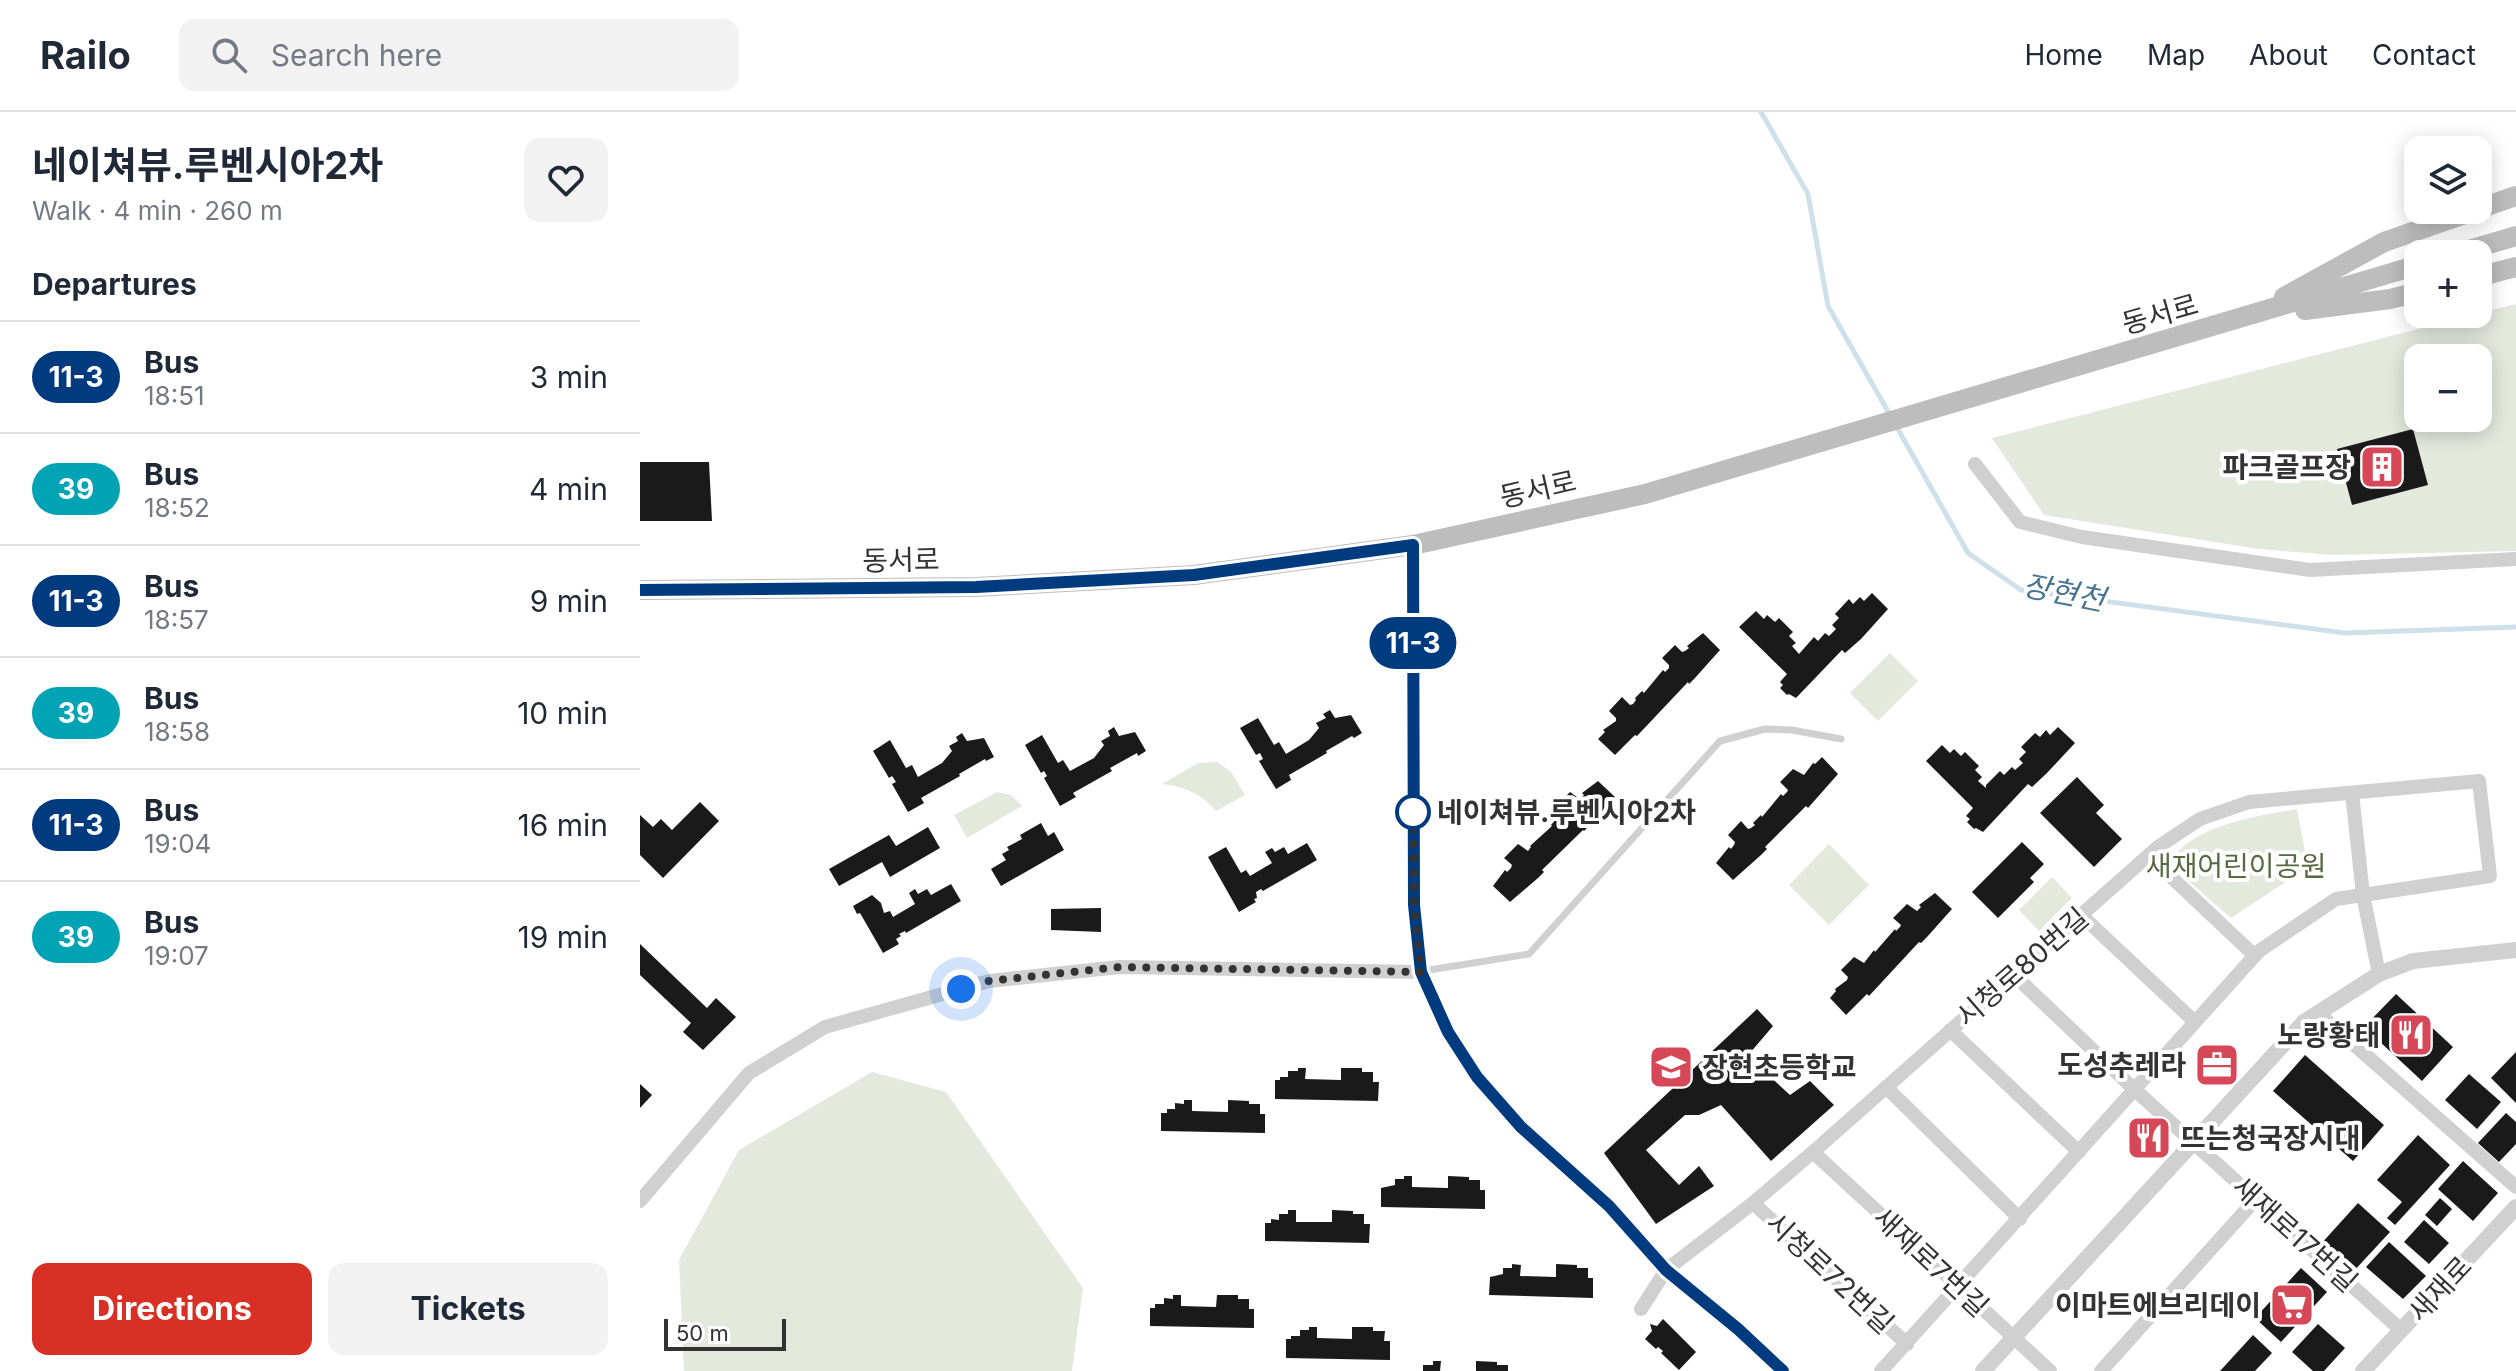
<!DOCTYPE html>
<meta charset="utf-8">
<style>
body{margin:0;font-family:Inter,"Noto Sans KR",sans-serif;background:#f2f2f3;color:#1f2937;height:100vh;display:flex;flex-direction:column;font-size:30px;white-space:nowrap}
*{box-sizing:border-box;margin:0}
p{font-size:26px;color:#747a83}
.icon{flex:none;width:44px;height:44px;fill:none;stroke:currentColor;stroke-width:2;stroke-linecap:round;stroke-linejoin:round}
.map{position:relative;flex:1;overflow:hidden}
.drawer{display:flex;flex-direction:column;background:#fff;width:640px}
.drawer>*{flex:none}
.badge{padding:0 16px;border-radius:26px;font-size:28px;line-height:52px}
.buttons{position:absolute;left:1764px;top:24px;display:grid;gap:16px}
.buttons a{display:grid;place-items:center;width:88px;height:88px;border-radius:16px;background:#fff;box-shadow:0 4px 20px #0003;font-size:40px}
.scale{position:absolute;left:24px;bottom:20px;width:122px;box-sizing:border-box;padding-left:8px;border:4px solid #333;border-top:0;font-size:22px;line-height:28px;white-space:nowrap;color:#333;-webkit-text-stroke:6px #fff;paint-order:stroke}
.you{position:absolute;width:40px;height:40px;margin:-20px;border:6px solid #fff;border-radius:50%;background:#1a73e8;box-shadow:0 0 0 12px #1a73e833}
.map>.badge{position:absolute;translate:-50% -50%;box-shadow:0 0 0 4px #fff}
h2{padding:0 32px;font-size:30px;line-height:72px}
.round{display:grid;place-items:center;flex:none;width:84px;height:84px;border-radius:16px;background:#f2f2f3}
.summary{display:flex;align-items:center;justify-content:space-between;height:136px;padding:0 32px}
h1{font-size:38px;font-weight:700;line-height:60px}
.primary-button{display:flex;gap:16px;margin-top:auto;padding:16px 32px}
.primary-button a{flex:1;height:92px;border-radius:16px;background:#d93025;color:#fff;font-size:32px;font-weight:700;line-height:92px;text-align:center}
.primary-button a+a{background:#f2f2f3;color:#1f2937}
ul{padding:0;list-style:none}
li{display:flex;align-items:center;gap:24px;height:112px;padding:0 32px;border-top:2px solid #e0e1e3}
li div{flex:1}
li b{display:block;font-size:30px}
li em{font-style:normal}
li .badge{min-width:88px;font-weight:700;text-align:center}
header{display:flex;align-items:center;gap:48px;box-sizing:border-box;height:112px;padding:0 40px;background:#fff;border-bottom:2px solid #e0e1e3}
header strong{font-size:38px}
nav{display:flex;gap:44px;margin-inline-start:auto;font-size:28px}
.search{width:560px;height:72px;background:#f2f2f3;display:flex;align-items:center;gap:20px;box-sizing:border-box;padding:0 28px;border-radius:16px;color:#747a83;font-size:30px}
main{display:flex;flex:1;min-height:0}
.map>svg:first-child{display:block}
.green{fill:#e3e9dd;fill-rule:evenodd}
.lines{fill:none;stroke-linecap:round;stroke-linejoin:round}
.stream{stroke:#cee0e9;stroke-width:5}
.building{fill:#1a1a1a}
.service{stroke:#d0d0d0;stroke-width:7}
.minor{stroke:#d0d0d0;stroke-width:14}
.tertiary{stroke:#d0d0d0;stroke-width:16}
.secondary{stroke:#bdbdbd;stroke-width:20}
.line-casing{stroke:#fff;stroke-width:18}
.line{stroke:#003b80;stroke-width:12}
.walk{stroke:#333;stroke-width:8;stroke-dasharray:0 14.4}
.stop-dot{fill:#fff;stroke:#003b80;stroke-width:4}
.labels{text-anchor:middle;dominant-baseline:central;stroke-width:8;stroke-linejoin:round;paint-order:stroke}
.street-label{font-size:28px;fill:#333;stroke:#fff}
.poi-label{font-size:28px;font-weight:bold;fill:#333;stroke:#fff;text-anchor:end}
.stop-label{font-size:28px;font-weight:bold;fill:#333;stroke:#fff;text-anchor:start}
.park-label{font-size:28px;fill:#576b43;stroke:#fff}
.water-label{font-size:30px;font-style:italic;fill:#47758f;stroke:#fff}
</style>
<header>
<strong>Railo</strong>
<div class="search"><svg class="icon" aria-label="search" viewBox="0 0 24 24"><circle cx="10" cy="10" r="6"/><path d="M15 15l6 6"/></svg>Search here</div>
<nav><a>Home</a><a>Map</a><a>About</a><a>Contact</a></nav>
</header>
<main>
<section class="drawer">
<div class="summary"><div><h1>네이쳐뷰.루벤시아2차</h1><p>Walk · 4 min · 260 m</p></div><a class="round"><svg class="icon" aria-label="heart" viewBox="0 0 24 24"><path d="M12 20l-8-8c-3-5 5-10 8-4 3-6 11-1 8 4z"/></svg></a></div>
<h2>Departures</h2>
<ul>
<li><span class="badge" style="background:#003b80;color:#fff">11-3</span><div><b>Bus</b><p>18:51</p></div><em>3 min</em></li>
<li><span class="badge" style="background:#00a3b4;color:#fff">39</span><div><b>Bus</b><p>18:52</p></div><em>4 min</em></li>
<li><span class="badge" style="background:#003b80;color:#fff">11-3</span><div><b>Bus</b><p>18:57</p></div><em>9 min</em></li>
<li><span class="badge" style="background:#00a3b4;color:#fff">39</span><div><b>Bus</b><p>18:58</p></div><em>10 min</em></li>
<li><span class="badge" style="background:#003b80;color:#fff">11-3</span><div><b>Bus</b><p>19:04</p></div><em>16 min</em></li>
<li><span class="badge" style="background:#00a3b4;color:#fff">39</span><div><b>Bus</b><p>19:07</p></div><em>19 min</em></li>
</ul>
<div class="primary-button"><a>Directions</a><a>Tickets</a></div>
</section>
<div class="map">
<svg width="1876" height="1259" viewBox="0 0 1876 1259">
<rect width="100%" height="100%" fill="#fff"/>
<path class="green" d="M1876,192V439L1694,443L1619,437L1404,403L1352,326ZM1778,246H1838V306H1778Z
M1250,541L1278,569L1238,609L1210,581Z
M577,650L591,660L605,683L576,699C562,682 544,674 522,672L558,651Z
M357,680L371,683L382,694L327,726L314,703Z
M1657,697L1668,755L1591,806L1529,752C1550,713 1617,704 1657,697Z
M1189,732L1229,773L1189,813L1149,773Z
M1412,765L1432,786L1399,819L1379,798Z
M232,960L306,980L443,1176L432,1259H44L39,1148L99,1038Z"/>
<g class="lines">
<path class="stream" d="M1121,0L1168,82L1188,194L1250,303
M1255,312L1328,441L1381,478L1705,521L1876,515"/>
</g>
<path class="building" d="M1773,317L1788,373L1712,393L1697,337Z
M0,350H69L72,409H0Z
M1232,481L1248,497L1221,527L1205,541L1202,538L1156,586L1149,582L1147,583L1140,576L1143,573L1140,570L1147,562L1099,515L1116,499L1124,507L1127,503L1135,510L1139,506L1153,520L1149,524L1156,531L1152,534L1159,542L1174,525L1178,529L1185,521L1189,524L1196,517L1192,513L1199,506L1195,502L1209,487L1213,492L1220,485L1224,489Z
M1063,521L1080,538L1055,566L1049,572L1048,570L997,624L995,623L975,643L958,627L965,620L963,618L976,609V606L969,599L982,585L990,593L993,592L996,588L995,586L1002,579L1004,581L1023,558L1025,560L1029,556V553L1022,546L1035,533L1042,540L1045,539L1049,536L1047,534Z
M690,598L695,606L711,603L722,621L714,626L712,624L686,639L687,641L649,663L651,668L636,677L619,649L623,647L620,641L616,643L600,616L618,606L634,633L639,630L646,642L669,628L679,616L676,611L686,606L683,602Z
M474,615L479,624L495,620L506,639L498,644L497,641L470,656L472,659L433,681L436,685L420,694L404,666L407,664L404,659L401,661L385,633L402,623L418,651L423,648L430,659L454,646L464,633L461,629L470,624L468,619Z
M1418,615L1435,631L1407,661L1392,675L1388,672L1343,720L1336,716L1334,717L1327,710L1330,707L1326,704L1333,696L1286,649L1302,633L1310,641L1314,637L1321,644L1325,640L1339,654L1335,658L1342,665L1338,669L1346,676V673L1360,659L1364,663L1372,655L1375,658L1383,651L1379,647L1386,640L1381,635L1395,621L1400,625L1406,618L1410,623Z
M322,621L327,629L344,626L354,645L346,649L345,647L319,662L320,664L281,686L284,691L268,700L252,672L256,670L252,664L249,666L233,639L250,628L266,656L272,653L278,665L302,651L312,639L309,634L318,629L316,625Z
M1182,645L1198,662L1168,696L1166,694L1125,735L1127,737L1121,743L1093,768L1076,751L1089,735L1091,737L1094,733L1095,730L1088,723L1101,709L1108,717L1111,716L1115,713L1113,711L1121,703L1122,705L1141,682L1143,684L1147,680L1148,678L1140,670L1153,657L1164,663L1173,651L1175,652Z
M1437,665L1464,693L1456,701L1482,727L1454,755L1400,701Z
M958,669L975,685L950,713L944,719L943,718L902,758L904,760L898,766L870,790L853,774L865,758L867,760L871,756L872,753L864,746L878,732L888,739L891,735L890,734L912,714L911,713L918,705L920,707L924,703V701L917,693L930,680L940,687L944,683L942,681Z
M60,690L79,709L23,766L0,743V703L13,715L21,707L32,718Z
M401,711L408,724L414,720L424,738L361,774L351,757L366,748L362,742L369,738L367,735L382,727L380,723Z
M288,715L300,736L250,765L242,750L199,774L189,757L249,723L256,734Z
M1382,730L1404,752L1390,766L1394,770L1358,806L1332,780Z
M667,731L677,748L623,779L621,777L616,780L617,786L614,787L616,790L599,800L568,745L586,735L601,761L606,758L610,764L632,751L625,740L632,736L635,740L644,735L648,742Z
M311,772L321,789L266,821L265,819L259,822L261,824L256,827L259,832L243,841L220,801L217,802L213,794L232,783L241,791L244,801L250,799L253,805L275,792L269,781L275,777L278,782L287,777L291,783Z
M1295,781L1312,797L1287,825L1281,831L1279,830L1229,884L1227,882L1206,903L1190,886L1196,879L1195,877L1207,868L1208,865L1201,858L1214,845L1224,851L1234,838L1235,840L1255,817L1256,819L1260,815L1261,813L1253,806L1267,792L1277,799L1281,795L1279,793Z
M461,796V820L411,818V797Z
M0,832L67,896L76,886L96,905L63,938L43,920L51,911L0,863Z
M1756,882L1813,935L1782,969L1724,915Z
M1117,897L1133,914L1098,955L1114,968L1125,960L1150,983L1170,969L1194,993L1131,1049L1081,993L1059,1003H1045L1006,1038L1039,1073L1059,1054L1074,1074L1016,1112L964,1041Z
M1876,940V991L1851,966Z
M1665,943L1744,1013L1713,1049L1633,979Z
M658,956H666L665,967L701,968V956H722V960H733V970H739L738,989L635,987V968H640V965H648V959H658Z
M1829,962L1861,990L1837,1017L1805,988Z
M0,972L12,983L0,996Z
M544,988H552V999L588,1000V988L609,989V992H620V1002H625V1021L521,1019V1001H527V997H535V991L544,992Z
M1866,1001L1876,1010V1032L1859,1050L1838,1031Z
M1778,1023L1810,1053L1755,1113L1747,1106L1762,1090L1737,1068Z
M1823,1049L1858,1081L1833,1109L1798,1077Z
M764,1064H772V1075L808,1076V1064L829,1065V1068H840V1078H845V1097L741,1095V1076L755,1073V1067H764Z
M1800,1086L1812,1097L1797,1114L1785,1103Z
M1718,1091L1750,1120L1712,1161L1680,1133Z
M648,1098H656V1110H692V1098L713,1099V1102H724V1112H730L729,1131L625,1129V1111H631V1107L639,1108V1102H648Z
M1784,1108L1809,1131L1789,1152L1764,1130Z
M1749,1130L1786,1164L1763,1187L1726,1155Z
M872,1152L881,1153L880,1164L916,1165V1152L937,1153V1156H948V1166H953V1186L849,1183L850,1165L863,1162V1156H872Z
M1661,1156L1687,1180L1641,1230L1615,1206Z
M533,1183H541V1194L576,1195L577,1183H598V1187H609V1197H614V1216L510,1214V1196H515V1192H524V1186L533,1187Z
M1023,1207L1056,1240L1039,1258L1021,1241L1023,1239L1018,1235L1016,1237L1005,1227L1012,1219L1010,1212L1017,1214Z
M1678,1212L1705,1236L1684,1259H1673L1652,1240Z
M669,1215H677V1226L712,1227V1215H733V1219H745L744,1229H750V1248L646,1246V1227H651V1224H660V1218H669Z
M1613,1223L1632,1241L1615,1259H1580Z
M793,1249H801L800,1259H783V1253H793Z
M836,1249L857,1250V1253H868V1259H836Z"/>
<g class="lines">
<path class="service" d="M783,859L889,842L1080,629L1125,617L1152,618L1201,627"/>
<path class="minor" d="M1335,352L1380,410L1442,425L1670,458L1876,447
M1712,681L1723,783L1739,862
M1509,744L1615,844
M1441,803L1555,910
M1373,862L1495,978L1761,1218
M1678,901L1876,1075
M1310,918L1439,1040
M1246,975L1380,1107
M1173,1040L1410,1259
M0,1089L109,961L185,915L349,869L479,855L781,860
M1113,1091L1267,1232
M1001,1197L1026,1158L1113,1091L1173,1040L1518,735L1560,707L1609,690L1839,669L1850,764L1696,787L1619,839L1241,1259
M1461,1259L1616,1087"/>
<path class="tertiary" d="M773,433L774,793L781,860L808,920L837,965L881,1015L969,1094L1026,1158L1098,1217L1143,1259
M1343,1259L1664,910L1739,862L1773,849L1876,838
M1723,1259L1876,1095"/>
<path class="secondary" d="M1838,97L1876,84
M1815,142L1876,124
M1838,165L1876,155
M1644,185L1744,130L1836,98
M1665,198L1750,187L1778,180
M0,478L336,475L554,463L773,433L1005,382L1778,153"/>
</g>
<g class="lines">
<g class="line-casing">
<path id="line" d="M0,478L336,475L554,463L773,433L774,793L781,860L808,920L837,965L881,1015L969,1094L1026,1158L1098,1217L1143,1259"/>
</g>
<use href="#line" class="line"/>
<path class="walk" d="M321,877L349,869L479,855L781,860L774,793L773,700"/>
</g>
<defs>
<g id="building-square" transform="scale(2.3)"><rect x="-9" y="-9" width="18" height="18" rx="4" fill="#d64858" stroke="#fff"/><path d="M-4-6H4V6H1V3H-1V6H-4ZM-2.5-4.3h1.7v1.8h-1.7ZM.8-4.3h1.7v1.8H.8ZM-2.5-1h1.7V.8h-1.7ZM.8-1h1.7V.8H.8Z" fill="#fff"/></g>
<g id="restaurant-square" transform="scale(2.3)"><rect x="-9" y="-9" width="18" height="18" rx="4" fill="#d64858" stroke="#fff"/><path d="M-5-6h1v4h1v-4h1v4h1v-4h1v5L-1.5 .5V6h-2V.5L-5-1ZM5-6V6H3V1.5H1.5Q1.5-4 5-6Z" fill="#fff"/></g>
<g id="office-square" transform="scale(2.3)"><rect x="-9" y="-9" width="18" height="18" rx="4" fill="#d64858" stroke="#fff"/><path d="M-6-3h4V-5.5h4V-3h4V5H-6ZM-1-4.5V-3h2v-1.5ZM-6 0V1H6V0Z" fill="#fff"/></g>
<g id="school-square" transform="scale(2.3)"><rect x="-9" y="-9" width="18" height="18" rx="4" fill="#d64858" stroke="#fff"/><path d="M0-5L7-2L0 1L-7-2ZM-4 1L0 2.5L4 1V4Q0 6-4 4Z" fill="#fff"/></g>
<g id="supermarket-square" transform="scale(2.3)"><rect x="-9" y="-9" width="18" height="18" rx="4" fill="#d64858" stroke="#fff"/><path d="M-6-5.5h2.5l.6 2H6L4.5 2H-2.5L-4.4-4H-6ZM-1.5 3.2a1.3 1.3 0 1 0 .1 0ZM3 3.2a1.3 1.3 0 1 0 .1 0Z" fill="#fff"/></g>
</defs>
<g fill-rule="evenodd">
<use href="#building-square" x="1742" y="355"/>
<use href="#restaurant-square" x="1771" y="923"/>
<use href="#office-square" x="1577" y="953"/>
<use href="#school-square" x="1031" y="955"/>
<use href="#restaurant-square" x="1509" y="1026"/>
<use href="#supermarket-square" x="1652" y="1193"/>
</g>
<circle class="stop-dot" cx="773" cy="700" r="16"/>
<g class="labels">
<g class="street-label">
<text transform="translate(1520 202) rotate(-16)">동서로</text>
<text transform="translate(898 377) rotate(-13)">동서로</text>
<text transform="translate(261 448) rotate(-1)">동서로</text>
<text transform="translate(1382 855) rotate(-41)">시청로80번길</text>
<text transform="translate(1655 1122) rotate(42)">새재로17번길</text>
<text transform="translate(1291 1150) rotate(43)">새재로7번길</text>
<text transform="translate(1190 1161) rotate(43)">시청로72번길</text>
<text transform="translate(1800 1177) rotate(-47)">새재로</text>
</g>
<g class="poi-label">
<text x="1711" y="355">파크골프장</text>
<text x="1740" y="923">노랑황태</text>
<text x="1546" y="953">도성추레라</text>
<text x="1062" y="955" text-anchor="start">장현초등학교</text>
<text x="1540" y="1026" text-anchor="start">뜨는청국장시대</text>
<text x="1621" y="1193">이마트에브리데이</text>
</g>
<g class="stop-label">
<text x="797" y="700">네이쳐뷰.루벤시아2차</text>
</g>
<g class="park-label">
<text x="1596" y="754">새재어린이공원</text>
</g>
<g class="water-label">
<text transform="translate(1424 480) rotate(11)">장현천</text>
</g>
</g>
</svg>
<div class="buttons">
<a><svg class="icon" aria-label="layers" viewBox="0 0 24 24"><path d="M12 4l9 5-9 5-9-5zM3 14l9 5 9-5"/></svg></a>
<a>+</a>
<a>−</a>
</div>
<div class="scale">50 m</div>
<div class="you" style="left:321px;top:877px"></div>
<b class="badge" style="left:773px;top:531px;background:#003b80;color:#fff">11-3</b>
</div>
</main>
